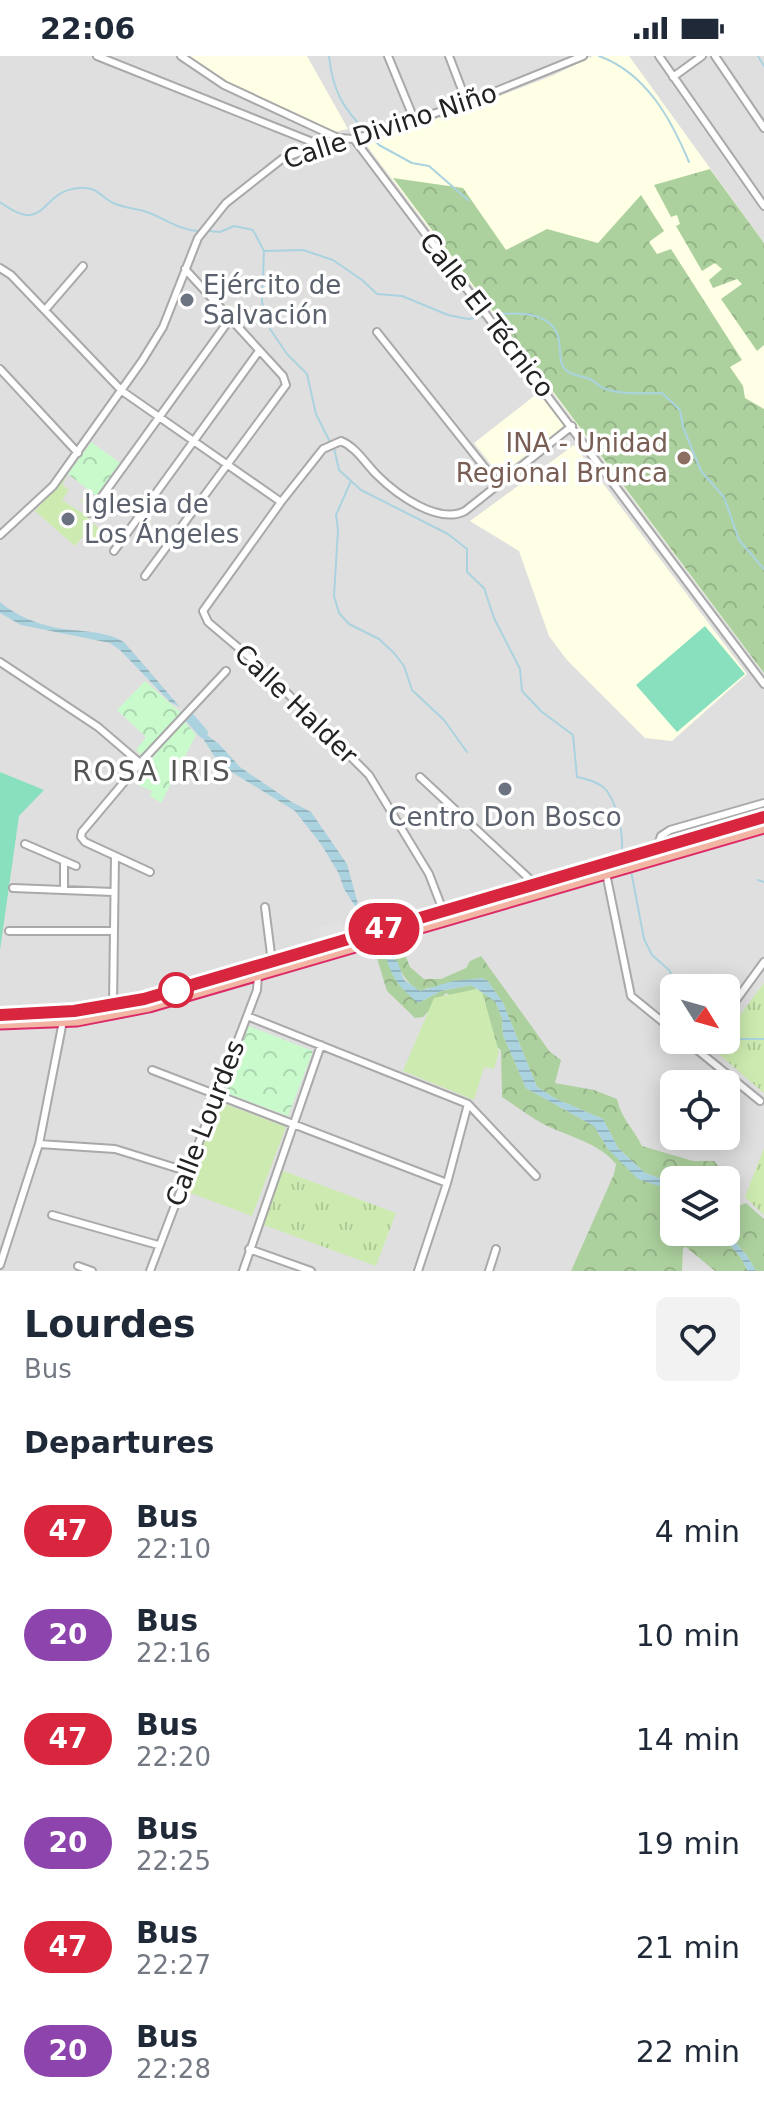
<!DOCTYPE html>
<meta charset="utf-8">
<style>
body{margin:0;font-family:"DejaVu Sans",sans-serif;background:#f2f2f3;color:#1f2937;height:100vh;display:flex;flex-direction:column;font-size:30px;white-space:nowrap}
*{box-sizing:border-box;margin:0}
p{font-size:26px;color:#747a83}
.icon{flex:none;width:44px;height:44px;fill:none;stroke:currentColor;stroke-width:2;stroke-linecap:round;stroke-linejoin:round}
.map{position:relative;height:1215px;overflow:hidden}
.panel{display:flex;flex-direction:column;background:#fff;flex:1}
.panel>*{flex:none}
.badge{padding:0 16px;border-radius:26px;font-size:28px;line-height:52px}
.needle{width:52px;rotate:127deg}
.buttons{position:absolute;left:660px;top:918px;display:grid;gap:16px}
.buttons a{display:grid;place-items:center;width:80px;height:80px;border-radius:12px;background:#fff;box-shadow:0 4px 20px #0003;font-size:40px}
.map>.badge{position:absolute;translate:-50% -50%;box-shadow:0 0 0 4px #fff}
h2{padding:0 24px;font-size:30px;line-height:72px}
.round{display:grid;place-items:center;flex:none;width:84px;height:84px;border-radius:12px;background:#f2f2f3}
.headline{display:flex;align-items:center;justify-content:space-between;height:136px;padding:0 24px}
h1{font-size:38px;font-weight:700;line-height:60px}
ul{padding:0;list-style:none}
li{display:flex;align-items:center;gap:24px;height:104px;padding:0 24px}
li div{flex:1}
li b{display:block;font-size:30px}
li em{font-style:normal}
li .badge{min-width:88px;font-weight:700;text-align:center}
.status{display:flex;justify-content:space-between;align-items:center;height:56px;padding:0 40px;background:#fff;direction:ltr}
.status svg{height:22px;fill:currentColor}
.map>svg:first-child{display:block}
.residential{fill:#e0dfdf;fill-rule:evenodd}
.education{fill:#ffffe5}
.grass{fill:url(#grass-tufts)}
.forest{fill:url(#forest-crowns)}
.park{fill:url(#park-crowns)}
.garden{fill:#cdebb0}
.pitch{fill:#88e0be}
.parking{fill:#e2e2e2}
.water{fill:url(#water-rules)}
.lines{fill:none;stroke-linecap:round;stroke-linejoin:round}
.stream{stroke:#aad3df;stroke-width:2}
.river{stroke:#aad3df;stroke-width:10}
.minor-casing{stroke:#a9a9a9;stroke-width:10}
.trunk-casing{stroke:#dc2a67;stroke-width:15}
.minor{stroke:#fff;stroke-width:6}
.trunk{stroke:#f2b4a3;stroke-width:11}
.line-casing{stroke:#fff;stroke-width:18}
.line{stroke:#d7263d;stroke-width:12}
.worship-dot{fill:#6b7280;stroke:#fff;stroke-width:3}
.education-dot{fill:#8d6e63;stroke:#fff;stroke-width:3}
.stop-dot{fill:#fff;stroke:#d7263d;stroke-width:4}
.labels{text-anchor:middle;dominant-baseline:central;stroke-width:7;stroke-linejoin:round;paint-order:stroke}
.street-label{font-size:26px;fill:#222;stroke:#fff}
.worship-label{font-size:26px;fill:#5b616d;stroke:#fff;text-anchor:start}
.education-label{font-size:26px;fill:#785e54;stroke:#fff;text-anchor:end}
.neighbourhood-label{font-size:28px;letter-spacing:2px;fill:#555;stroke:#fff}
</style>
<div class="status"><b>22:06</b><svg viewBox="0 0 49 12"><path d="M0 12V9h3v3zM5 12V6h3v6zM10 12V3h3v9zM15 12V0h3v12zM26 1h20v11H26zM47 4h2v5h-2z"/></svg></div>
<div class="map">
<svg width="764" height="1215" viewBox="0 0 764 1215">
<defs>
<pattern id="grass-tufts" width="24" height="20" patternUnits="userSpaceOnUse" patternTransform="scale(2)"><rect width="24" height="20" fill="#cdebb0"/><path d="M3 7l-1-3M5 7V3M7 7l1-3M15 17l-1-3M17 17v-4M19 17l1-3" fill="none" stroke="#b0c997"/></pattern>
<pattern id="forest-crowns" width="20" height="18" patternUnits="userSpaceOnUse" patternTransform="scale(2)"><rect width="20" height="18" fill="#add19e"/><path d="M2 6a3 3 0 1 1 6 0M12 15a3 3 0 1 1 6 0" fill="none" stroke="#95b388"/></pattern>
<pattern id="park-crowns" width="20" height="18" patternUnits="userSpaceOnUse" patternTransform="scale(2)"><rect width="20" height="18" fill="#c8facc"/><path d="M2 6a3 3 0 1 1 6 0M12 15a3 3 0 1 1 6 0" fill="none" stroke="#acd6af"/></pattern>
<pattern id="water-rules" width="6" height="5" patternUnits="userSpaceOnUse" patternTransform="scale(2)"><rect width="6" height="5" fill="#aad3df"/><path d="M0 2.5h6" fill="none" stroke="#92b5bf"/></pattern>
</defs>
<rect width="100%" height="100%" fill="#f2efe9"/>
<path class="residential" d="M0,0H764V1215H0ZM674,932H726V984H674ZM674,1028H726V1080H674ZM674,1124H726V1176H674Z"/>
<path class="education" d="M189,0H307L348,73L334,76L225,26Z
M593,0H629L764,187V617L364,86L461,55L554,19Z
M538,337L565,371L499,419L474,387Z
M574,389L747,618L672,685L645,682L567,604L549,580L519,495L470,465Z"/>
<path class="grass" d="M764,927V1037L714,994L722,984H726V978Z
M764,1092V1159L745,1141Z
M281,1114L396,1157L376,1210L261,1168Z"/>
<path class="forest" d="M710,113L764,187V289L757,295L721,243L742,228L737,223L713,232L709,224L722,213L715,207L702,215L676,170L680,168L677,159L671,161L654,129Z
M393,122L463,132L506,194L547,173L598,187L641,139L664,175L649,186L657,198L671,193L742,304L730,311L743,330L745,342L764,353V617Z
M391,883L399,884L410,911L424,923H441L466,912L470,905L481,900L550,996L561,1004L555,1027L594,1034L617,1043C621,1062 633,1072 642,1090L693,1105H714L725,1117L726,1124H674V1127L645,1117L618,1092L603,1063L556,1043L537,1031L503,947L487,924L428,932L420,935C401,926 398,902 383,888L418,947L441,935L471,929L495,945L502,962L503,979L526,1032L594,1070L608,1093L660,1130L674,1135V1176H719L741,1202L748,1215H715L686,1191L683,1192L682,1215H571L614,1118L616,1108C599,1087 568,1080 545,1069C530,1061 516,1050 502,1041L501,994L489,984L485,944L475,938L457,943L446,937L423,961L415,962L387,935L376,899L382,886Z
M726,1124L730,1153L746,1147L764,1163V1215H756L747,1200L726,1175Z"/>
<path class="park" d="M91,386L120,407L96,440L68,418Z
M145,625L182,658L141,699L136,694L146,681L117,654Z
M184,665L196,679L161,747L150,740L152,735L132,726Z
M249,970L313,995L288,1060L224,1036Z"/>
<path class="garden" d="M68,418L62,429L69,434L62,444L82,457L87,451L81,446L82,443L90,449L84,458L102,476L91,488L89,486L91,483L85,478L75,490L35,455Z
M481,932L499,996L494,1013L484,1011L474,1044L403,1015L434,942Z
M219,1046L286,1071L252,1160L185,1135Z"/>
<path class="pitch" d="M705,570L745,618L677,676L636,629Z
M0,716L44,734L19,760L0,894Z"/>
<path class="parking" d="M340,864L344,875L322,883L318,872Z"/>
<path class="water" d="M0,546C15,559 37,568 57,572C79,576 104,574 124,586L180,651L170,646L120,594L110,587L21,569L0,557Z
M195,670L219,688L240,711L290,745L311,756L347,808L358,848L365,856L364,864L344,833L339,818L321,788L295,755L220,709Z
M382,886L398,907L404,924L420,935L453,925L482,922L487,924L503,947L537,1031L556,1043L603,1063L618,1092L645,1117L674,1127V1135L638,1123L608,1093L594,1070L526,1032L503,979L502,962L495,945L471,929L441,935L418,947C393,926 390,917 382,886Z
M726,1175L747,1200L756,1215H748L741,1202L719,1176Z"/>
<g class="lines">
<path class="stream" d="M329,0C333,36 342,50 366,76
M599,0C646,17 671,63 689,106
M758,0L764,10
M371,80L379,89L412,107L429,110L468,144
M0,146C48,181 38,135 79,132C94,130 99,138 111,146C122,152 135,152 147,156C164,162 179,174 198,175
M209,175L220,176L234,170L253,174L264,195L262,246L270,273L287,298L307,318L316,358L330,386
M264,195L303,194L333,204L362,224L377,238L402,240L448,259L468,263L485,260
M491,259C516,256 554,254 559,285C561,294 558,308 567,315C573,320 583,320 590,323C596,326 600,332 606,333C624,339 643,337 662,337L680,354L683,371L701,415L724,441L739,484L764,513
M334,392L339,414L361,434L448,478L467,493V516L484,532L494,562L520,613L522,635L542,656L573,679L577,721C587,723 600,726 607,735C617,749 623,776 622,793
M351,425L336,459L338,474L334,540L339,557L349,568L379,583L394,597L404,610L412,634L444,664L467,696
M631,815L644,883L652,899L669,914L679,932
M758,824L764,826
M726,976L739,983H764"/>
<path class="river" d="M190,662L203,677"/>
<g class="minor-casing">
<path id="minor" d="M97,0L320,89
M181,0L224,29L338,82
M388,0L414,63
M449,0L467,47
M659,0L764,150
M715,0L764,72
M673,21L702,0
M354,83L764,628
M0,212L11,219L122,335L281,446
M45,254L83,210
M377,276L497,427
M0,313L78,397
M90,457L230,263
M0,479L53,430L142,305L163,271L198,182L226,147L282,103L338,82L354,83L467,47L583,0
M114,495L259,295
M145,520L286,329L283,320L185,213
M0,606L98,671L140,707
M420,721L536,829
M25,788L76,810
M657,791L661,780L670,774L764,747
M150,816L85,786L81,781L82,776L140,707L226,615
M606,817L631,940L674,975
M13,832L113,836
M64,834V806
M265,851L272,906
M444,857L429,818L369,719L260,610L208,566L203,555L281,446L323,393L341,385C356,391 365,407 377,419C396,438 438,469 465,455L572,370
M9,875H113
M113,949L115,800
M726,958L764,906
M247,960L468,1048L536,1120
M685,984L760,1045
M699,995L707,984
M152,1014L447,1127
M39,1088L63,965
M52,1159L158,1189
M249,1193L311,1215
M0,1209L39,1088L115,1093L186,1115
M78,1210L92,1215
M150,1215L257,934L258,919
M243,1215L321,989
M418,1215L447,1127L468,1048
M489,1215L496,1193"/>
</g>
<g class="trunk-casing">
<path id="trunk" d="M0,959L74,955L144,943L764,761
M0,967L77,964L149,950L764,771"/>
</g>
<use href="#minor" class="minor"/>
<use href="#trunk" class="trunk"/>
</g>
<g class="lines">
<g class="line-casing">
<path id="line" d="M0,959L74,955L144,943L764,761"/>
</g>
<use href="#line" class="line"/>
</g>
<g class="worship-dot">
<circle cx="187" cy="244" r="8"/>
<circle cx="68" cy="463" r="8"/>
<circle cx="505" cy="733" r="8"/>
</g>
<circle class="education-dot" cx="684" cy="402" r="8"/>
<circle class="stop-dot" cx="176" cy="934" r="16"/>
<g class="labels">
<g class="street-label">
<text transform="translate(390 70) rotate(-18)">Calle Divino Niño</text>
<text transform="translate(487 259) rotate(52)">Calle El Técnico</text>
<text transform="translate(296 648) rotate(44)">Calle Halder</text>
<text transform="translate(205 1067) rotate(-69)">Calle Lourdes</text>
</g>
<g class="worship-label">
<text x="203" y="229">Ejército de<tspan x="203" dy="30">Salvación</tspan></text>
<text x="84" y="448">Iglesia de<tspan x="84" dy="30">Los Ángeles</tspan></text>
<text x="505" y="761" text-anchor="middle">Centro Don Bosco</text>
</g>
<g class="education-label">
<text x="668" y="387">INA - Unidad<tspan x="668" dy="30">Regional Brunca</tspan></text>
</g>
<g class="neighbourhood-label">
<text x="152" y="715">ROSA IRIS</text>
</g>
</g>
</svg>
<div class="buttons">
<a><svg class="needle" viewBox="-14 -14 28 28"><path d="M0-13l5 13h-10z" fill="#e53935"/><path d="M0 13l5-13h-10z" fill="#747a83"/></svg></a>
<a><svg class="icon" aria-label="locate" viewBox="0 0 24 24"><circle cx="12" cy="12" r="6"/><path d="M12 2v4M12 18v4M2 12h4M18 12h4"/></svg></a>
<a><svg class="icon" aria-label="layers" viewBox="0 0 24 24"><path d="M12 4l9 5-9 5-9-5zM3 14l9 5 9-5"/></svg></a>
</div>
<b class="badge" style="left:384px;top:873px;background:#d7263d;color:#fff">47</b>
</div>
<section class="panel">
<div class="headline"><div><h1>Lourdes</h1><p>Bus</p></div><a class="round"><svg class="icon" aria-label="heart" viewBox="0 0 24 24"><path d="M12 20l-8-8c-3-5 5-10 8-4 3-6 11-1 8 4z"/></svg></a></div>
<h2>Departures</h2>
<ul>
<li><span class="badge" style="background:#d7263d;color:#fff">47</span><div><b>Bus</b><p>22:10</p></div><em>4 min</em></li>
<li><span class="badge" style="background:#8e44ad;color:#fff">20</span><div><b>Bus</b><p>22:16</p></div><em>10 min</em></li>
<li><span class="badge" style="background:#d7263d;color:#fff">47</span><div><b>Bus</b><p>22:20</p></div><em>14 min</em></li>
<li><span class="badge" style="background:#8e44ad;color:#fff">20</span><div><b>Bus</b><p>22:25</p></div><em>19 min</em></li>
<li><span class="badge" style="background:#d7263d;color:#fff">47</span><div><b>Bus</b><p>22:27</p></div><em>21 min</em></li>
<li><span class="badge" style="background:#8e44ad;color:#fff">20</span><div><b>Bus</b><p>22:28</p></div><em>22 min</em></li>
</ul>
</section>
